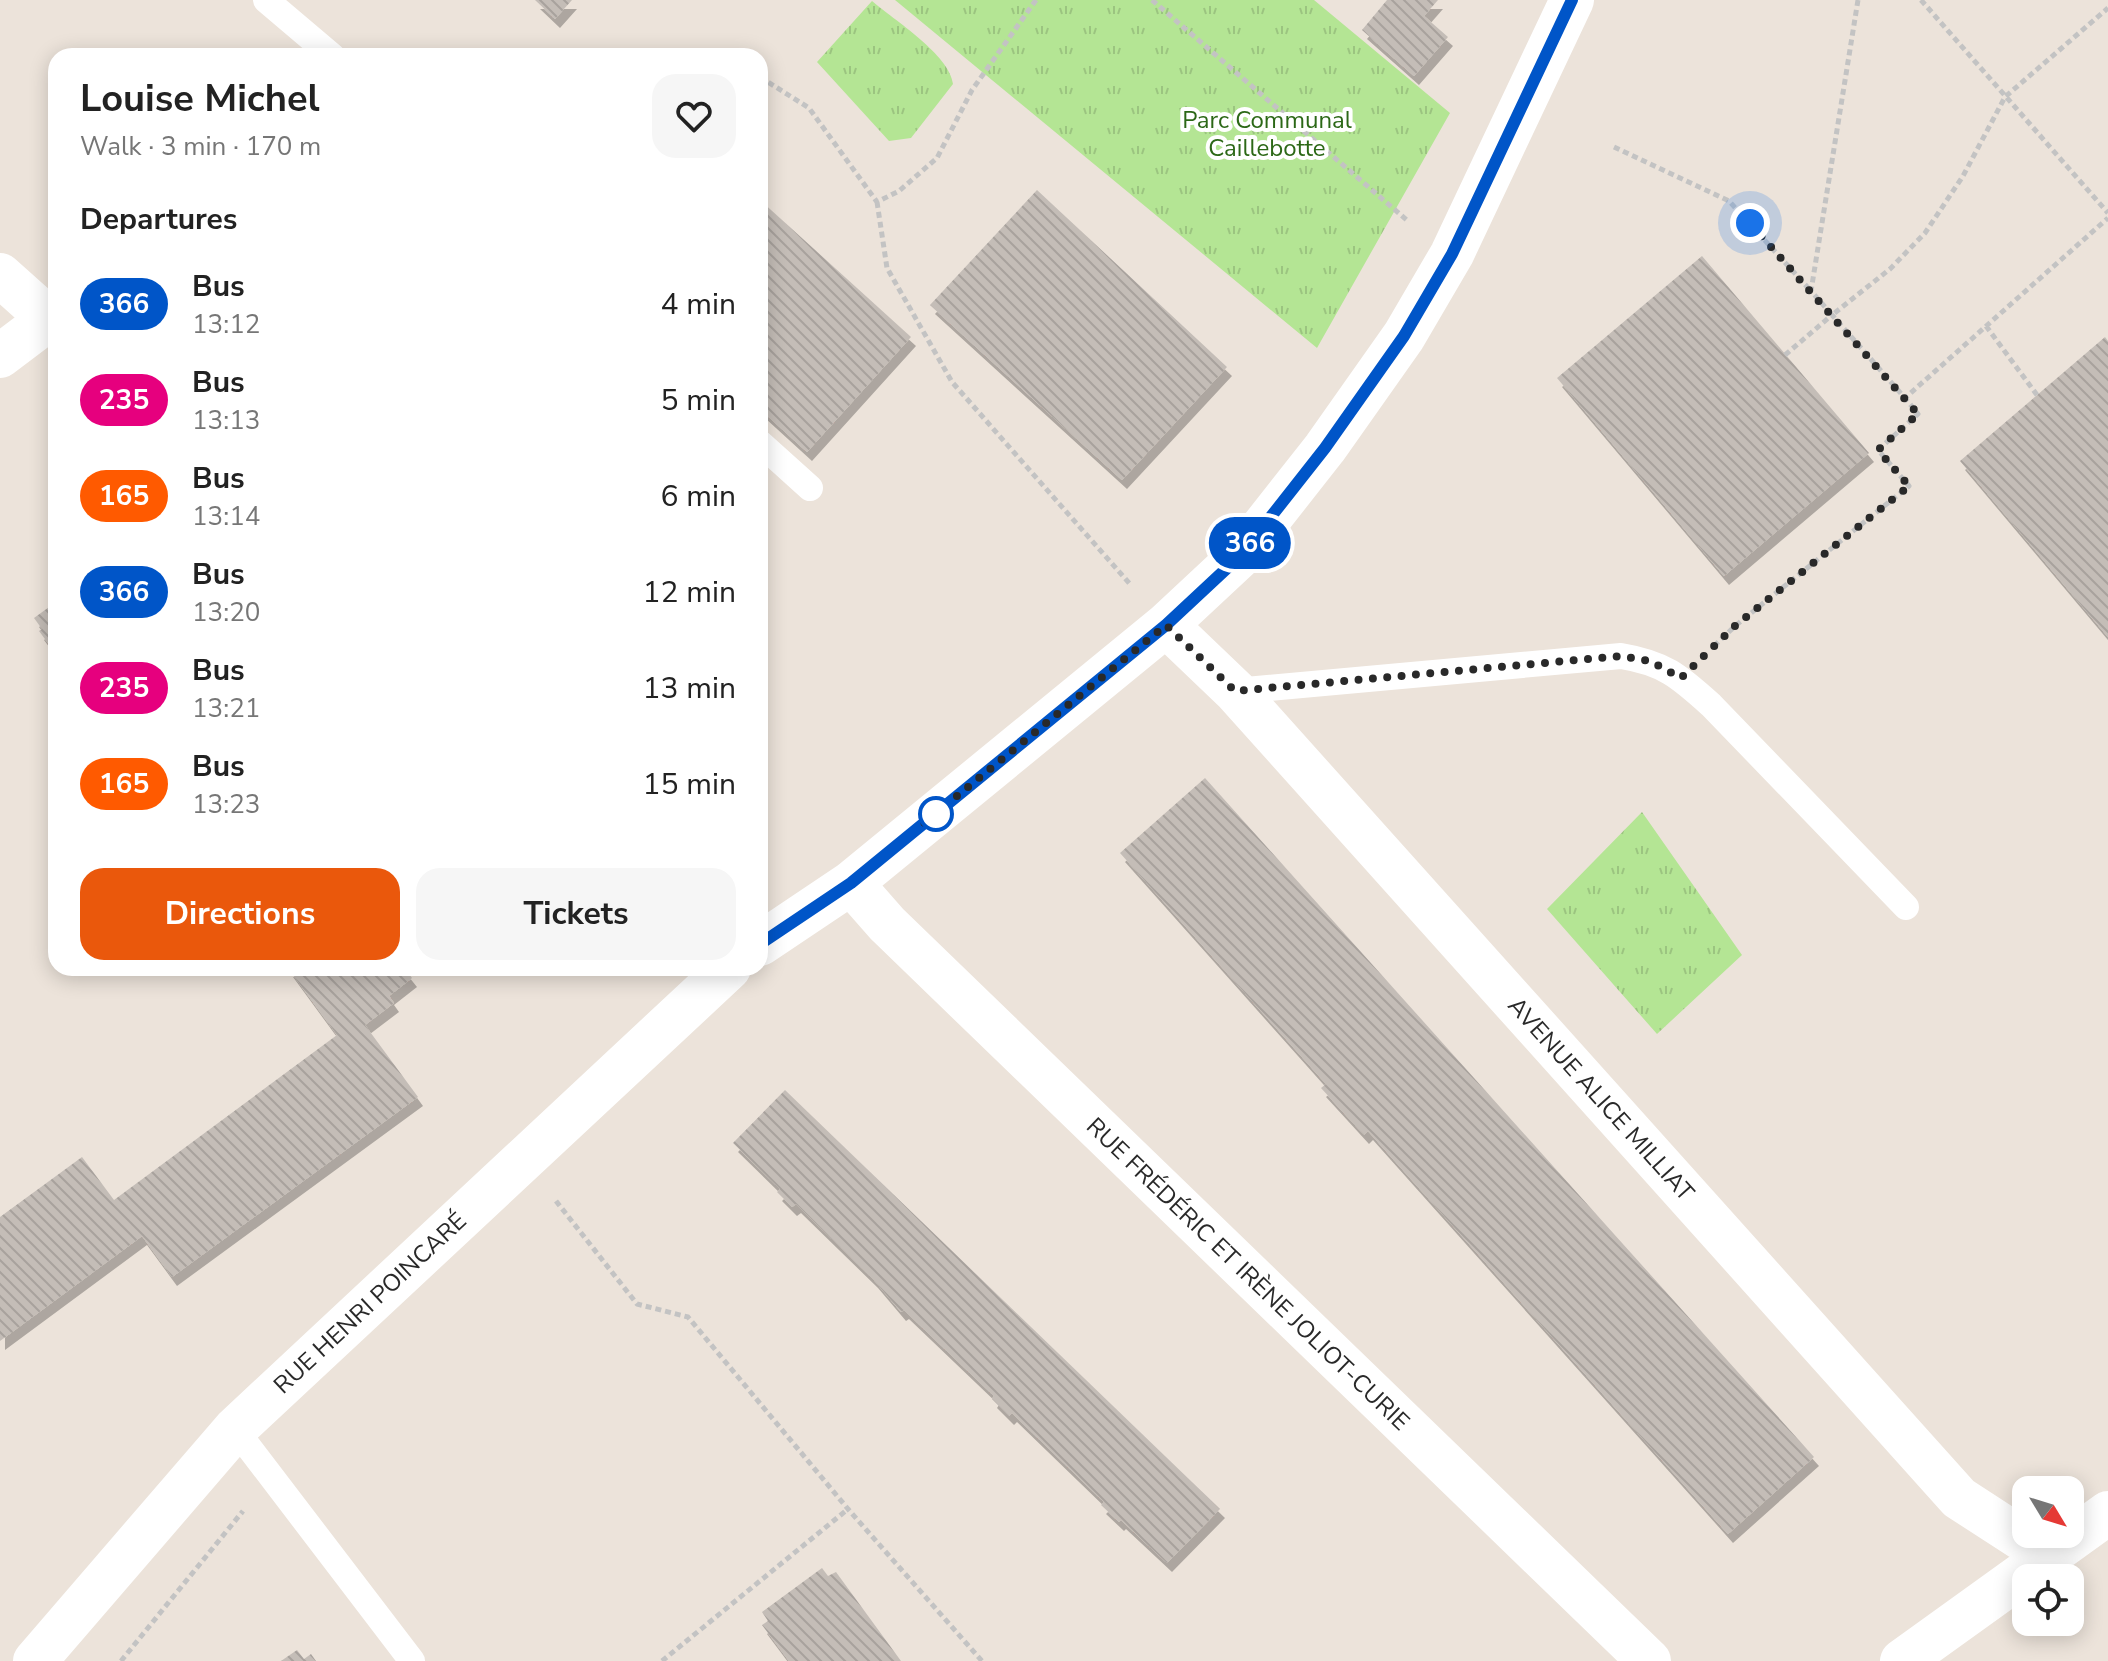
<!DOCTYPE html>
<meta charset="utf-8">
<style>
body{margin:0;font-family:"Nunito Sans",sans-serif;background:#f6f6f6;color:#222;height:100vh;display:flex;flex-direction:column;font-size:30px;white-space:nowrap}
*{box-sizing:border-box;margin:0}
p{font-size:26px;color:#767676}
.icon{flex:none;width:44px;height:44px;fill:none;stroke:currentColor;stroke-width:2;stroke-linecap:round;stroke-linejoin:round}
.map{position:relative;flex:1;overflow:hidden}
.details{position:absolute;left:48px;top:48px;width:720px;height:928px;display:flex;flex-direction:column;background:#fff;border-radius:24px;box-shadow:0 4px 20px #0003}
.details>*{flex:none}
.badge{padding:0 16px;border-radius:26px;font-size:28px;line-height:52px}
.needle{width:52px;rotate:128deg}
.tools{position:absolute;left:2012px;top:1476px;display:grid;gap:16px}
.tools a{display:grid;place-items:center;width:72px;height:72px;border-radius:16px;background:#fff;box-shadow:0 4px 20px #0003;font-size:40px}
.you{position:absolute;width:40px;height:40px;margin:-20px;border:6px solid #fff;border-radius:50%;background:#1a73e8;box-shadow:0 0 0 12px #1a73e833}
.map>.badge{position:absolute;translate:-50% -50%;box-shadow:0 0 0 4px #fff}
h2{padding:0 32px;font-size:30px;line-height:72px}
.round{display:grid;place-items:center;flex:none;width:84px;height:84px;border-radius:24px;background:#f6f6f6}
.overview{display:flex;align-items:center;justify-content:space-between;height:136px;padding:0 32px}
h1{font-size:38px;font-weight:700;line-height:60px}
.primary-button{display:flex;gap:16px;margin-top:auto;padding:16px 32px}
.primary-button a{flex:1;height:92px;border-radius:24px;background:#ea580c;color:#fff;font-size:32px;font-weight:700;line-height:92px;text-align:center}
.primary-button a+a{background:#f6f6f6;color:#222}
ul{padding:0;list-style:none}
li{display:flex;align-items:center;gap:24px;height:96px;padding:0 32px}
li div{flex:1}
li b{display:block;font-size:30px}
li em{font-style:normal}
li .badge{min-width:88px;font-weight:700;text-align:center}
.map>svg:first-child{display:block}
.park{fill:url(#park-tufts)}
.building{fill:url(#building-back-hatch);filter:url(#shadow)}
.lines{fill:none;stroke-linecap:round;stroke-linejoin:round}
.path{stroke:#c3c3c3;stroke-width:5;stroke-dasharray:6 4;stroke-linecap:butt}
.service{stroke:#fff;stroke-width:26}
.minor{stroke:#fff;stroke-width:44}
.line-casing{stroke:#fff;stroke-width:18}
.line{stroke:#0055c8;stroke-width:12}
.walk{stroke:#292929;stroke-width:8;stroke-dasharray:0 14.4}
.stop-dot{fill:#fff;stroke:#0055c8;stroke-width:4}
.labels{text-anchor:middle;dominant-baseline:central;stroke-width:8;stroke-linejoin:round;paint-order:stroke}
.park-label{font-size:24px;fill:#2c6817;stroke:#fff}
.street-label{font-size:24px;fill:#292929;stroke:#fff}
</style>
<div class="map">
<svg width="2108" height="1661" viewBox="0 0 2108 1661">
<defs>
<pattern id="park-tufts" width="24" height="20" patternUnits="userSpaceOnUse" patternTransform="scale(2)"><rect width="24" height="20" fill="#b4e594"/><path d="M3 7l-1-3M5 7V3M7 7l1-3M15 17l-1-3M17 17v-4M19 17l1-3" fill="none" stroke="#9bc480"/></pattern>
<pattern id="building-back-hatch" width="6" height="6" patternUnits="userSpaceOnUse" patternTransform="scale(2)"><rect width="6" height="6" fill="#c4bdb7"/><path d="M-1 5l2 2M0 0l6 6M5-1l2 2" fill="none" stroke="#a8a29d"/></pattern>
<filter id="shadow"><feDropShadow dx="5" dy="9" stdDeviation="0" flood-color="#0004"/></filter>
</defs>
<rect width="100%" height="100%" fill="#ece3da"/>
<path class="park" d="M895,0H1314L1450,113L1317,348Z
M872,1C894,20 950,55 953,84L911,138L889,141L817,62Z
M1642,812L1742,955L1657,1034L1547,909Z"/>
<path class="building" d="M535,0H572L555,19Z
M1387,0H1438L1424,16L1448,37L1414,76L1362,30Z
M1037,190L1227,367L1122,480L930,305Z
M760,200L911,337L807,452L760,409Z
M1702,256L1869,453L1724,576L1557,378Z
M2105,337L2108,341V637L1960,461Z
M56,602V654L39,631L42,629L34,618Z
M1205,778L1814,1457L1728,1534L1368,1131L1364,1135L1321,1088L1326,1084L1120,853Z
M288,968H404L412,978L389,996L394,1003L365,1025L418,1097L172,1277L142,1236L0,1341V1217L82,1157L114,1200L337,1035Z
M785,1090L1220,1509L1167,1563L1121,1520L1119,1522L1101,1505L1104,1502L1012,1413L1009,1416L992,1399L994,1396L904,1310L901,1312L873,1279L796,1204L792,1207L777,1192L780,1189L733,1143Z
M822,1568L828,1576L836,1572L901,1661H789L762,1625L768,1621L762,1612Z
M297,1650L304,1659L311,1654L316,1661H281Z"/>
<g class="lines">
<path class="path" d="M1152,0L1409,222
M1858,0L1811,291L1832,315L1890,269L1925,233L1963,176L2005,97L2108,8
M1921,0L2108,213
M760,77L809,108L877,202L899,191L937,158L972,90L1036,0
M1614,147L1729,201L1810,290
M877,202L887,268L952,382L1130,584
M1986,326L2037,395
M1785,355L1832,315L1905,398L2108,218
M1714,646L1735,626L1909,486L1878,450L1918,414L1905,398
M556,1201L637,1304L688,1317L848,1509L982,1661
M121,1661L243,1511
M662,1661L848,1509"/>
<path class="service" d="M266,0L332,56
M760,443L810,488
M1235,691L1621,656C1664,663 1679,676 1711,705L1906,907
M235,1429L412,1661"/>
<path class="minor" d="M0,275L56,325
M0,356L49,319
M1166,625L1235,691L1959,1498L2050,1557
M851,883L887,924L1649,1661
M760,944L851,883L1166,625L1240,556L1325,448L1404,336L1452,254L1572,0
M35,1661L235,1429L729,968
M1902,1661L2108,1513"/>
</g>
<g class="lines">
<g class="line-casing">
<path id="line" d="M760,944L851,883L1166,625L1240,556L1325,448L1404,336L1452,254L1572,0"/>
</g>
<use href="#line" class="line"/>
<path class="walk" d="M936,814L924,823L1166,625L1235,691L1621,656L1650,661L1681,678L1735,626L1909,486L1878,450L1918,414L1750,223"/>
</g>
<circle class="stop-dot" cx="936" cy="814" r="16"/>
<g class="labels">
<g class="park-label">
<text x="1267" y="120">Parc Communal<tspan x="1267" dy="28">Caillebotte</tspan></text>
</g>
<g class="street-label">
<text transform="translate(1601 1099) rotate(48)">AVENUE ALICE MILLIAT</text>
<text transform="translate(1248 1274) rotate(44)">RUE FRÉDÉRIC ET IRÈNE JOLIOT-CURIE</text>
<text transform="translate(370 1303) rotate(-43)">RUE HENRI POINCARÉ</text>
</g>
</g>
</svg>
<div class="tools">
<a><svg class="needle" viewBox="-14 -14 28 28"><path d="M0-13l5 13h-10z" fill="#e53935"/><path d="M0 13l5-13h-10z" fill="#767676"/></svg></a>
<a><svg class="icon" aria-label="locate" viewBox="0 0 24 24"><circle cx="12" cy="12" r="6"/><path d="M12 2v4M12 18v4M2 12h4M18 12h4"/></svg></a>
</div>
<div class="you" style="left:1750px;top:223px"></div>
<b class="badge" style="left:1250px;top:543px;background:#0055c8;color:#fff">366</b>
<section class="details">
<div class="overview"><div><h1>Louise Michel</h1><p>Walk · 3 min · 170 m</p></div><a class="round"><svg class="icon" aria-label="heart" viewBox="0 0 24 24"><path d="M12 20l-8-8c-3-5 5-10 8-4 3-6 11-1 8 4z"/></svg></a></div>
<h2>Departures</h2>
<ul>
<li><span class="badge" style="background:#0055c8;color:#fff">366</span><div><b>Bus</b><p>13:12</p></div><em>4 min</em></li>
<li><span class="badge" style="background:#e6007e;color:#fff">235</span><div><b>Bus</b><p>13:13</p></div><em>5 min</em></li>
<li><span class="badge" style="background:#ff5a00;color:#fff">165</span><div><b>Bus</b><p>13:14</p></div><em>6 min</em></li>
<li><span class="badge" style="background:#0055c8;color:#fff">366</span><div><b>Bus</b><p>13:20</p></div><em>12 min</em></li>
<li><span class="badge" style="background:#e6007e;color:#fff">235</span><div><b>Bus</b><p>13:21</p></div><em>13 min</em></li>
<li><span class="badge" style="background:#ff5a00;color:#fff">165</span><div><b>Bus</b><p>13:23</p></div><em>15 min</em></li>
</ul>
<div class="primary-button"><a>Directions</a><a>Tickets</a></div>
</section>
</div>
